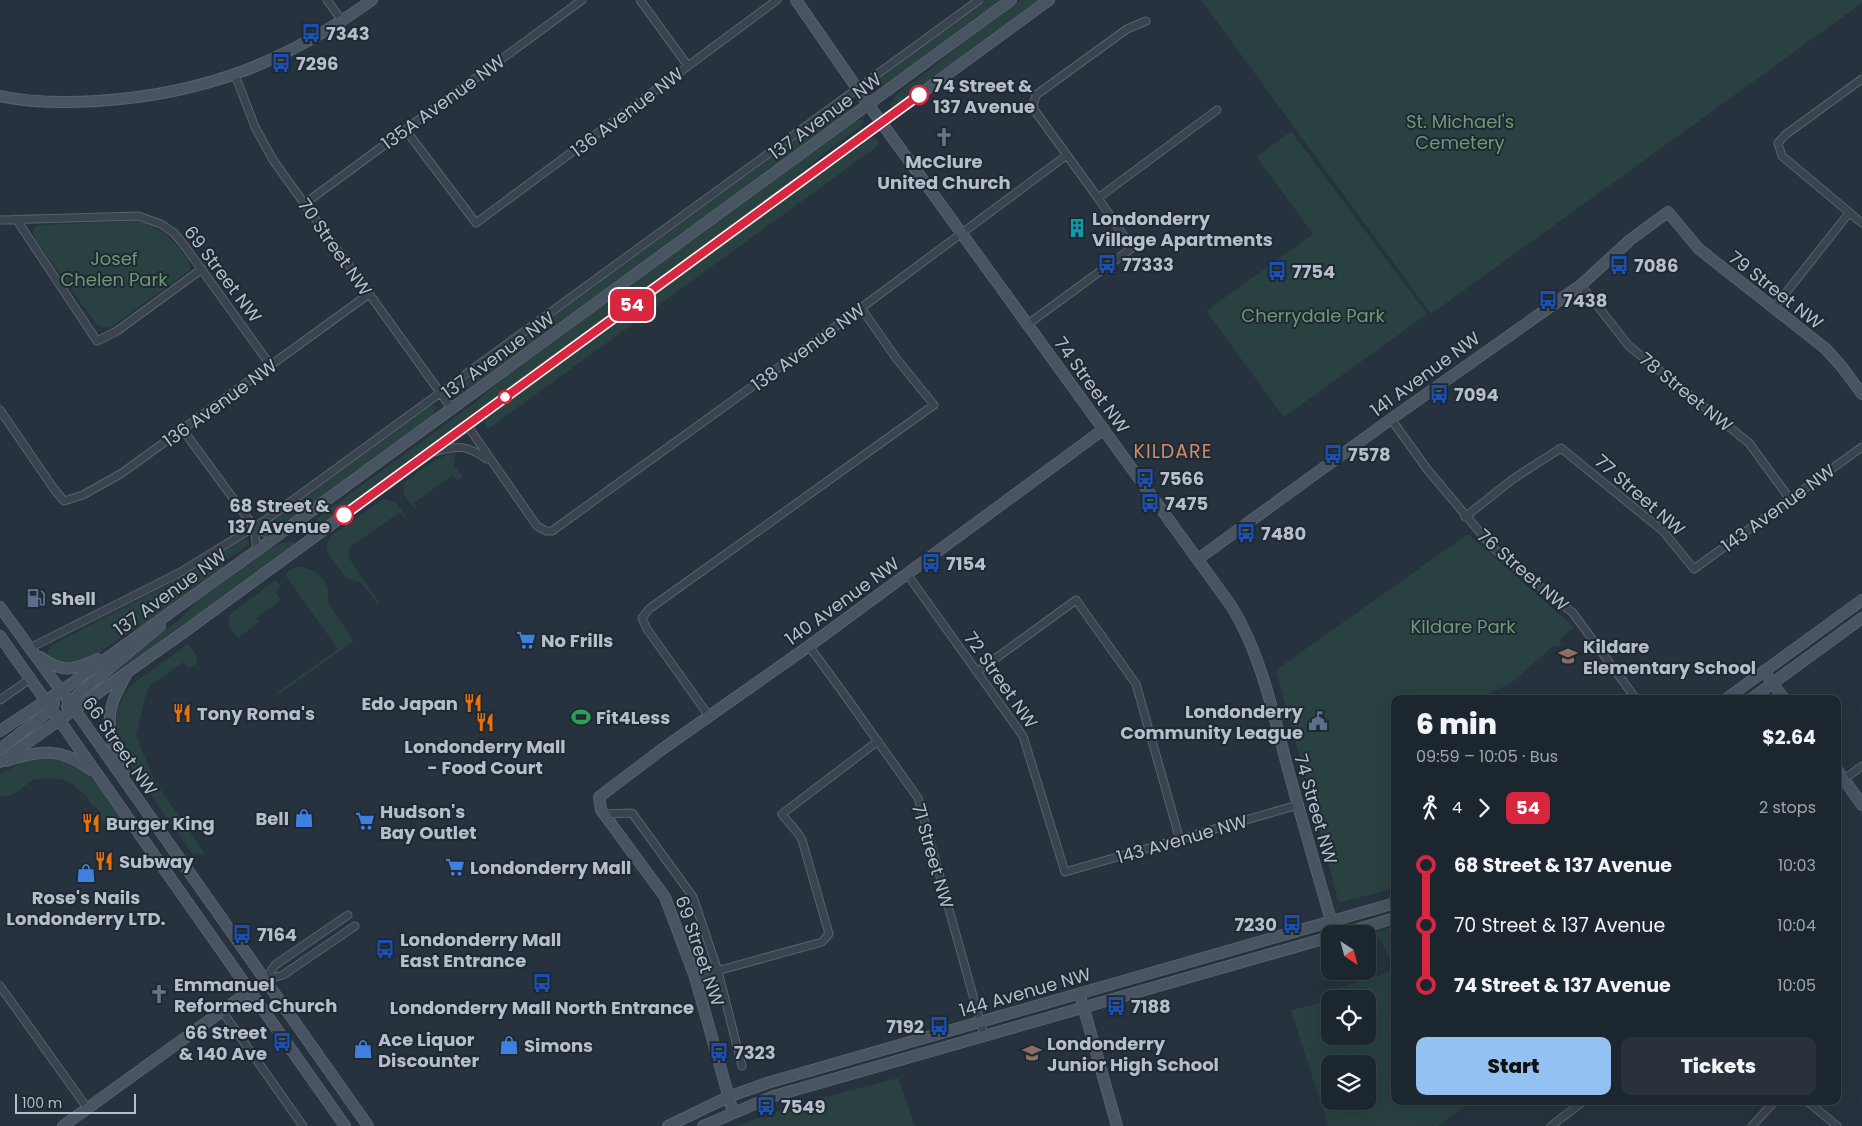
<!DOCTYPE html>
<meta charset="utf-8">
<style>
body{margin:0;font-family:Poppins,sans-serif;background:#29323a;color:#f1f3f6;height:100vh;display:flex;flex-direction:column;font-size:19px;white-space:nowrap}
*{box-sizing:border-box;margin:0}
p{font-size:16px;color:#a0a5aa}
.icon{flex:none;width:28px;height:28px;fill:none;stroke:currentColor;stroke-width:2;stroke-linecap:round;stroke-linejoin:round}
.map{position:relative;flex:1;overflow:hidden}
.side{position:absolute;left:1391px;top:695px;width:450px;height:410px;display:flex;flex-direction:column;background:#1c262e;border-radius:10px;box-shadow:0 5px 20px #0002,0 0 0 1px #3a434a}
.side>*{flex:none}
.badge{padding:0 10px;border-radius:8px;font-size:18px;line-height:32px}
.needle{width:32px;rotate:144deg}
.tools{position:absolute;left:1321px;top:925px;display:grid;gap:10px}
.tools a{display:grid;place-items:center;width:55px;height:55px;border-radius:10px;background:#1c262e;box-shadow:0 5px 20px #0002,0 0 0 1px #3a434a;font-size:25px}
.scale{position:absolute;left:15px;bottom:12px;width:121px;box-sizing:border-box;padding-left:5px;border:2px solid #b6bfc9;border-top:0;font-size:14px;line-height:18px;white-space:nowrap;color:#b6bfc9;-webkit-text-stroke:4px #1f2933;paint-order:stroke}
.map>.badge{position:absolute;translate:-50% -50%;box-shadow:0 0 0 2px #fff}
.legs{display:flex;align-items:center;gap:8px;height:55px;padding:0 25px;font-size:16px}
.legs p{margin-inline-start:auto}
.headline{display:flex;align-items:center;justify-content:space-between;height:85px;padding:0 25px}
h1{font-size:28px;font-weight:800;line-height:38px}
.action{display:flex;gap:10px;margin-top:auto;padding:10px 25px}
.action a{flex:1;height:58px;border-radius:10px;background:#92c1f2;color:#111;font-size:20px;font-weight:800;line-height:58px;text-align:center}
.action a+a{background:#29323a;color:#f1f3f6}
ul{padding:0 25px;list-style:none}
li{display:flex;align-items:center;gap:18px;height:60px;font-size:19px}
li i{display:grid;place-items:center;width:8px;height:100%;margin:0 6px;background:currentColor}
li i::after{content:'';width:12px;height:12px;margin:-6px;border:4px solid;border-radius:50%;background:#1c262e}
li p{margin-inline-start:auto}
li:first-child i{background:linear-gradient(#0000 50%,currentColor 0)}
li:last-child i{background:linear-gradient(currentColor 50%,#0000 0)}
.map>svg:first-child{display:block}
.green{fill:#294140;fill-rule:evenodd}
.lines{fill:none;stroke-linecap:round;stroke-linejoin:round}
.street-casing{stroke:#58626c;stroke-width:9}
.secondary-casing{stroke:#58626c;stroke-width:12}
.street{stroke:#3a444e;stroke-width:7}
.secondary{stroke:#485461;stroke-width:10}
.line-1-casing{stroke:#fff;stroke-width:11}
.line-1{stroke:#d7263d;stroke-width:8}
.stop-1-dot{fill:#fff;stroke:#d7263d;stroke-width:2.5}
.labels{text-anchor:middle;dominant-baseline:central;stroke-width:4;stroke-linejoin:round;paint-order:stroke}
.poi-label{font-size:18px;font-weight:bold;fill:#b6bfc9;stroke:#1f2933;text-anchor:start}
.stop-label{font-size:18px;font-weight:bold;fill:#b6bfc9;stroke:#1f2933;text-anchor:start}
.street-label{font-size:18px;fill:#b6bfc9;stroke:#1f2933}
.park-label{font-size:18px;fill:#6f9874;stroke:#1f2933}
.neighbourhood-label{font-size:19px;letter-spacing:1px;fill:#cf8c6b;stroke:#1f2933}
</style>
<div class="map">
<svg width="1862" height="1126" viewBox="0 0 1862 1126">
<rect width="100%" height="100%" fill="#26333e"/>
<path class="green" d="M986,0H1002L885,85L879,88L875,82Z
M1020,0H1041L900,103L892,106L890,104L897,94L932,68L971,36Z
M1201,0H1862V3L1431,314Z
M847,102L852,108L850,111L462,393L458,387L460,384Z
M862,119L864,121L859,128L821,156L790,183L324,523L314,530L310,528L320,516L473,404L512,371L853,122Z
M1291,131L1427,314L1284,417L1206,311L1313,234L1257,157Z
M875,137L879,143L875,148L488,429L484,422L487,418L867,140Z
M136,221C156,226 170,235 182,252C186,258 191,262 190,270L111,327L104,328L97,325L36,240L33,234L35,227L40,225Z
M435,405L437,408L433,415L281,526L269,529L268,527L271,522L428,407Z
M456,452L455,455L454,466L463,477L457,481L453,475L414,503L417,508L415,509L404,494V483C419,471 437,456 456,452Z
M383,499L395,502L406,516L404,517L400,512L350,547L348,557L379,602L377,603L362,583L346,578L328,554L326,546L331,536Z
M1468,534L1574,627L1560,639L1561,646L1552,647L1510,684L1476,699H1395V888L1339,903L1276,670Z
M243,539H247L249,542L247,546L222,563L224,567L154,618L125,635L87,661L64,666L48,659V650L52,645L178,579Z
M292,541L294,542V545L98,686L82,697L81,696L181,618L196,601L268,549L282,543Z
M297,567C311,567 324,575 328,589C329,595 327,600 329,605L354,641L279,694L278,692L338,649L285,575L289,570Z
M276,581L281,586L275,592L281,600L256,618L259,622L238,638L230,629L228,616L270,584Z
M188,644L197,656L196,664L189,668L184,662L151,685L147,690L136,735L154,780L205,854L196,855L191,852C178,834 165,816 153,798C127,762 96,723 134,683Z
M49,757C84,761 104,790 123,817L121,821L110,829H108L99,816L101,814L96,807L91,804L87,796L68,781L59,779L45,778L33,780L11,796H0V774L23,762Z
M1395,926V968L1376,932Z
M1395,969V1101H1472L1438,1126H1328L1291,1010L1330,1001V1036H1368V999H1335L1337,988L1376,977ZM1330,1064H1368V1101H1330Z
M898,1078L915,1126H737L795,1105Z"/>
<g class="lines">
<g class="street-casing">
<path id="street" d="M327,0L343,22
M640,0L688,66
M235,75L255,127L273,160L452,409
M1862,79L1785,135L1778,143L1782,156L1862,223
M405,129L476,223L777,0
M1098,198L1217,110
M304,204L582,0
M16,219L97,341L117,331L202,269
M0,220L138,216L161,224L174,233L184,245L271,366
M1581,285L1629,346L1749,443L1790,499
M1773,309L1849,213
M1028,324L1132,248L1098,198L1035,111L1033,106L1036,95L1127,29L1146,21
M0,410L54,489L64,501L83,495L122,473L369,294
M1391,419L1427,469L1493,548L1573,613L1636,699
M467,425L537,526L546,531H552L861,308L1067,155
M183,430L254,527L274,537
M434,452C457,445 467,445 487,459
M1465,517L1513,479L1561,448L1663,531L1694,569L1862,447
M254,527L257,550
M907,574L1023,736L1065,872L1298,805
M809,646L844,694L918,798L984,1035
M30,648L179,573L267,519L979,0
M977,672L1076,600L1136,684L1180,840
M0,700L30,679
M709,716L647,629L642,618L649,609L934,405L896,358L861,308
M1843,780L1862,766
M605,814L632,813L693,897L718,971L742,1066
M695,977L822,942L829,934L802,840C797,830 788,823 782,814L878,741
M265,980L283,975L355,926
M265,980L275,965L348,915
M0,986L88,1109
M222,1011L303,1126
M1807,1101L1837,1126
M1551,1126L1584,1101
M1752,1126L1775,1101"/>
</g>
<g class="secondary-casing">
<path id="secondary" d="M796,0L868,104L1232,607C1262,657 1273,713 1288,769C1303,824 1319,879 1335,934
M0,96C33,103 65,103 98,101C205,94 286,62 372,0
M1198,559L1391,419L1581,285L1630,240L1668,212L1699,249L1826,349L1842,367L1862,394
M0,607L75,710L368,1126
M0,636L345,1126
M40,657C64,674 72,670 98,659
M1764,671L1784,699
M1726,699L1862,600
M1751,699L1862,618
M67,707L69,702L160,626
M0,731L68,686L306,515L1011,0
M0,749L52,709L54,703
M6,761C39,750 62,747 91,770
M0,762L184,632L1049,0
M1838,771L1862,805
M124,773C115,751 105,728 112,705C115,694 122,683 127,673
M1341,934L1395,918
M1082,1002L1117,1126
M733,1112L695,977L665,897L601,810L599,797L661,750L809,646L1104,429
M63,1126L265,980
M668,1126L728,1097L767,1083L1395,903
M703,1126L774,1096L1330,937"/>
</g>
<use href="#street" class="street"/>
<use href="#secondary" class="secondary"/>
</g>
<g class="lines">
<g class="line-1-casing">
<path id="line-1" d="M344,515L919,95"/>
</g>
<use href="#line-1" class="line-1"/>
</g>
<defs>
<g id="bus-bare" transform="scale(1.5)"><path d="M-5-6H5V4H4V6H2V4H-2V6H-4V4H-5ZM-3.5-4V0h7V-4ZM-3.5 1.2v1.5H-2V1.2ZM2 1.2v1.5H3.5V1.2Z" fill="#1a4fb4" stroke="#1f2933" stroke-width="2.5" paint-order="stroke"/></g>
<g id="church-bare" transform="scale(1.5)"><path d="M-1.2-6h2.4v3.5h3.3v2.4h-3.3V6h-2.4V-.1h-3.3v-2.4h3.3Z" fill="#6b7280" stroke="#1f2933" stroke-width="2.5" paint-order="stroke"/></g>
<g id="building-bare" transform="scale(1.5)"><path d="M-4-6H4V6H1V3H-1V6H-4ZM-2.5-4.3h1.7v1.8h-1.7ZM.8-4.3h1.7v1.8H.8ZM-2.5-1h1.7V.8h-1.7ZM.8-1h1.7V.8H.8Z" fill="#0f9aa8" stroke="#1f2933" stroke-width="2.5" paint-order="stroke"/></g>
<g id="fuel-bare" transform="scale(1.5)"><path d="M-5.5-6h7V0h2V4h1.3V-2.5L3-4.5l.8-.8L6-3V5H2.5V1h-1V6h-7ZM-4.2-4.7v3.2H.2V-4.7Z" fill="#5c6f8a" stroke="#1f2933" stroke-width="2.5" paint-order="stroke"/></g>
<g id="supermarket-bare" transform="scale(1.5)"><path d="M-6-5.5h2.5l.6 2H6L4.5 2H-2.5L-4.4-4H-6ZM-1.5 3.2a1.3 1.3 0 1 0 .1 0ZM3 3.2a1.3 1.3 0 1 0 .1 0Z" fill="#3f7fe0" stroke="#1f2933" stroke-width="2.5" paint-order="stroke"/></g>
<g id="school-bare" transform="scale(1.5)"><path d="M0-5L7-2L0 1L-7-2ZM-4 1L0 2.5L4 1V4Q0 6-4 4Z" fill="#8d6e63" stroke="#1f2933" stroke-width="2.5" paint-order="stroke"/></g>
<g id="restaurant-bare" transform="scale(1.5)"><path d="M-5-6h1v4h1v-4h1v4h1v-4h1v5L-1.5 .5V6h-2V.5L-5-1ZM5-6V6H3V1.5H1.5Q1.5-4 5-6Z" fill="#e8710a" stroke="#1f2933" stroke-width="2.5" paint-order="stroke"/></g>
<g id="stadium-bare" transform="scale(1.5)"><path d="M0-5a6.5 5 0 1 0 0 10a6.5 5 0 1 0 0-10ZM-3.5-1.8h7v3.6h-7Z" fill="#2e9e5b" stroke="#1f2933" stroke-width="2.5" paint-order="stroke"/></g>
<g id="civic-bare" transform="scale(1.5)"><path d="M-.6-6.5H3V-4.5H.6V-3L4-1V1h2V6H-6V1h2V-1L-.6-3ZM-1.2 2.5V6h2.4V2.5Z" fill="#5c6f8a" stroke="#1f2933" stroke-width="2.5" paint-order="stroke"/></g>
<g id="shop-bare" transform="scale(1.5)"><path d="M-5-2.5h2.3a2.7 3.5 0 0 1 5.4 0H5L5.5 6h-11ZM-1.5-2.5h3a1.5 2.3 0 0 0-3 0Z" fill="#3f7fe0" stroke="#1f2933" stroke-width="2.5" paint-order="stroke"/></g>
</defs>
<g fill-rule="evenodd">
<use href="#bus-bare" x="311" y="33"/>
<use href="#bus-bare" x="281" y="63"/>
<use href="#church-bare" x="944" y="137"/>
<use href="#building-bare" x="1077" y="228"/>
<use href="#bus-bare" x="1107" y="264"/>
<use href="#bus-bare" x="1619" y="265"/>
<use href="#bus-bare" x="1277" y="271"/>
<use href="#bus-bare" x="1548" y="300"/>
<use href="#bus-bare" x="1439" y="394"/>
<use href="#bus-bare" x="1333" y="454"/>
<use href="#bus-bare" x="1145" y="478"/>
<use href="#bus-bare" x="1150" y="503"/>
<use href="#bus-bare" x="1246" y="533"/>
<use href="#bus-bare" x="931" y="563"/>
<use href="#fuel-bare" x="36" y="598"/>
<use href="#supermarket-bare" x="526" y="640"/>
<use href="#school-bare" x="1568" y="656"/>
<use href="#restaurant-bare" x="473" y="703"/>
<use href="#restaurant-bare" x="182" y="713"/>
<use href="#stadium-bare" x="581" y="717"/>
<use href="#civic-bare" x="1318" y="721"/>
<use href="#restaurant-bare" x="485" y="722"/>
<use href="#shop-bare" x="304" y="818"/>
<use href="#supermarket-bare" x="365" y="821"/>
<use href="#restaurant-bare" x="91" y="823"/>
<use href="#restaurant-bare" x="104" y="861"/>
<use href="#supermarket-bare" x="455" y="867"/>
<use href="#shop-bare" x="86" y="873"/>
<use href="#bus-bare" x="1292" y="924"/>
<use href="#bus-bare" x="242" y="934"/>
<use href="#bus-bare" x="385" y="949"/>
<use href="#bus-bare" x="542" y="983"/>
<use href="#church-bare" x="159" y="994"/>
<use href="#bus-bare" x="1116" y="1006"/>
<use href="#bus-bare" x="939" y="1026"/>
<use href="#bus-bare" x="282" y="1042"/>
<use href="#shop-bare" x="509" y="1045"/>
<use href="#shop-bare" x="363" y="1049"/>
<use href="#bus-bare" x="719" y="1052"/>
<use href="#school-bare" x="1032" y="1053"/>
<use href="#bus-bare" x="766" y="1106"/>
</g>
<g class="stop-1-dot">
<circle cx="919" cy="95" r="9"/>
<circle cx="505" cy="397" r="6"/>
<circle cx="344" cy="515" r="9"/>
</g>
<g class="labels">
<g class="poi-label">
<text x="326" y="33">7343</text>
<text x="296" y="63">7296</text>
<text x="944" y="161" text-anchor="middle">McClure<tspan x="944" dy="21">United Church</tspan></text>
<text x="1092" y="218">Londonderry<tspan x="1092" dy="21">Village Apartments</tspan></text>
<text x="1122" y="264">77333</text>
<text x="1634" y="265">7086</text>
<text x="1292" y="271">7754</text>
<text x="1563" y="300">7438</text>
<text x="1454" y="394">7094</text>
<text x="1348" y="454">7578</text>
<text x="1160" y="478">7566</text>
<text x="1165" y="503">7475</text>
<text x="1261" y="533">7480</text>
<text x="946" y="563">7154</text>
<text x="51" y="598">Shell</text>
<text x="541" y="640">No Frills</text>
<text x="1583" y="646">Kildare<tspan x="1583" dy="21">Elementary School</tspan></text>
<text x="458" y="703" text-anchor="end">Edo Japan</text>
<text x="1303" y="711" text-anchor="end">Londonderry<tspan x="1303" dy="21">Community League</tspan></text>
<text x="197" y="713">Tony Roma's</text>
<text x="596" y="717">Fit4Less</text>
<text x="485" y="746" text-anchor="middle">Londonderry Mall<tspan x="485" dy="21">- Food Court</tspan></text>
<text x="380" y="811">Hudson's<tspan x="380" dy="21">Bay Outlet</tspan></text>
<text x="289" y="818" text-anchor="end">Bell</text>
<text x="106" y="823">Burger King</text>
<text x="119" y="861">Subway</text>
<text x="470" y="867">Londonderry Mall</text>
<text x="86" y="897" text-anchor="middle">Rose's Nails<tspan x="86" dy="21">Londonderry LTD.</tspan></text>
<text x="1277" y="924" text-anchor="end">7230</text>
<text x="257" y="934">7164</text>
<text x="400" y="939">Londonderry Mall<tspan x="400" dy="21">East Entrance</tspan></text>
<text x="174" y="984">Emmanuel<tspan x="174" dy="21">Reformed Church</tspan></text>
<text x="1131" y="1006">7188</text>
<text x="542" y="1007" text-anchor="middle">Londonderry Mall North Entrance</text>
<text x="924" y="1026" text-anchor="end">7192</text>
<text x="267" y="1032" text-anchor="end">66 Street<tspan x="267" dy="21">&amp; 140 Ave</tspan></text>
<text x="378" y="1039">Ace Liquor<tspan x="378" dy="21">Discounter</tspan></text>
<text x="1047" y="1043">Londonderry<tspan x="1047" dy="21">Junior High School</tspan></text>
<text x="524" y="1045">Simons</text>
<text x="734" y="1052">7323</text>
<text x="781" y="1106">7549</text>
</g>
<g class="stop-label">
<text x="933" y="85">74 Street &amp;<tspan x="933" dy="21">137 Avenue</tspan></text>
<text x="330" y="505" text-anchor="end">68 Street &amp;<tspan x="330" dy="21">137 Avenue</tspan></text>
</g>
<g class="street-label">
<text transform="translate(443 102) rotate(-36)">135A Avenue NW</text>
<text transform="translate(627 112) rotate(-37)">136 Avenue NW</text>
<text transform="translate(825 116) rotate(-36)">137 Avenue NW</text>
<text transform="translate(335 247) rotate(55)">70 Street NW</text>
<text transform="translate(223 274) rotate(53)">69 Street NW</text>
<text transform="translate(1776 290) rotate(38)">79 Street NW</text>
<text transform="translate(808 347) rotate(-36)">138 Avenue NW</text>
<text transform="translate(498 355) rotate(-36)">137 Avenue NW</text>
<text transform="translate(1425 374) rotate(-36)">141 Avenue NW</text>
<text transform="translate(1092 385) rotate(54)">74 Street NW</text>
<text transform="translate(1686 392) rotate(39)">78 Street NW</text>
<text transform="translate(220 403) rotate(-36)">136 Avenue NW</text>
<text transform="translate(1640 495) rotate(41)">77 Street NW</text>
<text transform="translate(1778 508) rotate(-36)">143 Avenue NW</text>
<text transform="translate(1523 570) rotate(41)">76 Street NW</text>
<text transform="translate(170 592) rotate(-36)">137 Avenue NW</text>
<text transform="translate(842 601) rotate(-36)">140 Avenue NW</text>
<text transform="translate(1001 680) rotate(55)">72 Street NW</text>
<text transform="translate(120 746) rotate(55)">66 Street NW</text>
<text transform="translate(1316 809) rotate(74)">74 Street NW</text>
<text transform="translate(1182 839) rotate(-16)">143 Avenue NW</text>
<text transform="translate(933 856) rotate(74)">71 Street NW</text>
<text transform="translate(700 951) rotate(71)">69 Street NW</text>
<text transform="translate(1025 992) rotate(-16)">144 Avenue NW</text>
</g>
<g class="park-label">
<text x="1460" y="121">St. Michael's<tspan x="1460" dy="21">Cemetery</tspan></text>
<text x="114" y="258">Josef<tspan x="114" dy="21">Chelen Park</tspan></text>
<text x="1313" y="315">Cherrydale Park</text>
<text x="1463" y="626">Kildare Park</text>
</g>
<g class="neighbourhood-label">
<text x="1173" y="451">KILDARE</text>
</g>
</g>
</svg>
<div class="tools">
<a><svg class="needle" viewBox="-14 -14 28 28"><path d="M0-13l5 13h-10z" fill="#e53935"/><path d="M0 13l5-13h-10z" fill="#a0a5aa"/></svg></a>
<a><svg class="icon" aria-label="locate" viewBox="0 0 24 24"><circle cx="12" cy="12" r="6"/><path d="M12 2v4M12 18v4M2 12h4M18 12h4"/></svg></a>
<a><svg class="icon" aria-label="layers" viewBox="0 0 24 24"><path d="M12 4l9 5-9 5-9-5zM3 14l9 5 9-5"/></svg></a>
</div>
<div class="scale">100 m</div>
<b class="badge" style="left:632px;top:305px;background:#d7263d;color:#fff">54</b>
<section class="side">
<div class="headline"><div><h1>6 min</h1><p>09:59 – 10:05 · Bus</p></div><b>$2.64</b></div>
<div class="legs"><svg class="icon" aria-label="walk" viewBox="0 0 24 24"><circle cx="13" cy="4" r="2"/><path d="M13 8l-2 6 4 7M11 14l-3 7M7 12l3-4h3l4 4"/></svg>4<svg class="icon" aria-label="forward" viewBox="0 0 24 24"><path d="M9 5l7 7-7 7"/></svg><b class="badge" style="background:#d7263d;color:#fff">54</b><p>2 stops</p></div>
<ul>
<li><i style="color:#d7263d"></i><b>68 Street &amp; 137 Avenue</b><p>10:03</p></li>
<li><i style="color:#d7263d"></i><span>70 Street &amp; 137 Avenue</span><p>10:04</p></li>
<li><i style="color:#d7263d"></i><b>74 Street &amp; 137 Avenue</b><p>10:05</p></li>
</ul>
<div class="action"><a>Start</a><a>Tickets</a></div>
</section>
</div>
